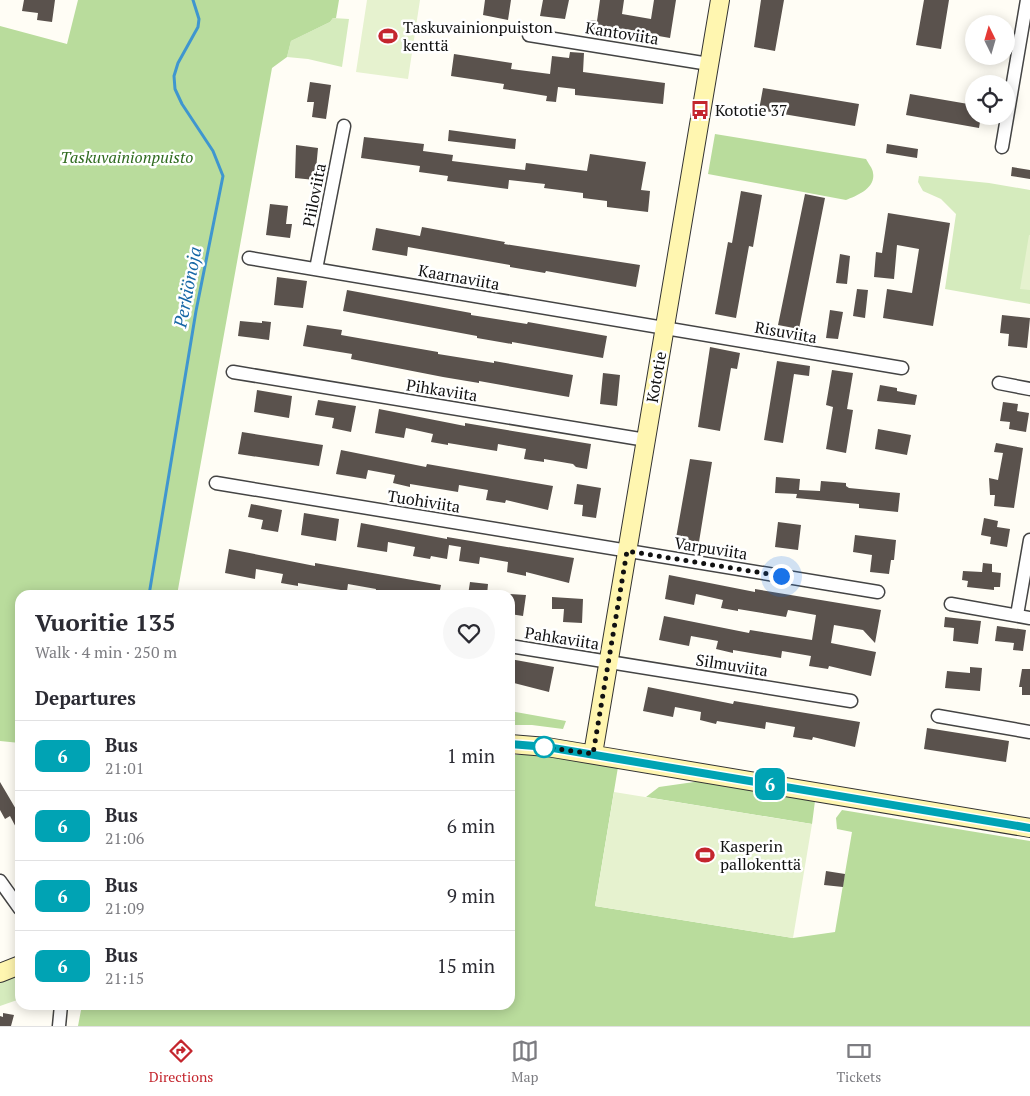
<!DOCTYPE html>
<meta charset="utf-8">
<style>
body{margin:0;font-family:"PT Serif",serif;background:#f7f7f7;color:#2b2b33;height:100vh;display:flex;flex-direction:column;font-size:19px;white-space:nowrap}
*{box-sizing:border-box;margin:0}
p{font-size:16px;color:#7c7c81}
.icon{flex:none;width:28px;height:28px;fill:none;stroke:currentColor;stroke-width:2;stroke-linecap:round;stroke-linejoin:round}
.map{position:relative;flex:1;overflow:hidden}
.sheet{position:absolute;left:15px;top:590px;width:500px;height:420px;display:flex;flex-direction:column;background:#fff;border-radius:15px;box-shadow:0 2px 12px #0003}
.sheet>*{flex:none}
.badge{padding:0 10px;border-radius:8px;font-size:18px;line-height:32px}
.needle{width:32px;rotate:355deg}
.tools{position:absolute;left:965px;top:15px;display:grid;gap:10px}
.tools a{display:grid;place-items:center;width:50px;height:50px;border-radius:50%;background:#fff;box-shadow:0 2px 12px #0003;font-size:25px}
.you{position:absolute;width:25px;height:25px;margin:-12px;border:4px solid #fff;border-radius:50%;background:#1a73e8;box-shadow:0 0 0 8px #1a73e833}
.map>.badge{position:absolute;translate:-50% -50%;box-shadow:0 0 0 2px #fff}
h2{padding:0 20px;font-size:19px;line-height:45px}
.round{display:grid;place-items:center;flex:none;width:52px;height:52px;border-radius:26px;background:#f7f7f7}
.headline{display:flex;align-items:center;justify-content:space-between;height:85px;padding:0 20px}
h1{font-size:24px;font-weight:600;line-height:38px}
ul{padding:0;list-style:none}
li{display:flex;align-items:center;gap:15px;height:70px;padding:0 20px;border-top:1px solid #e1e1e2}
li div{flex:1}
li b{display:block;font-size:19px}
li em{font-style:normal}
li .badge{min-width:55px;font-weight:700;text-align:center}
.tabs{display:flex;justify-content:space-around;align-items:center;height:70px;border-top:1px solid #e1e1e2;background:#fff;font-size:14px;color:#7c7c81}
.tabs a{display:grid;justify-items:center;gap:2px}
.tabs .on{color:#c4262e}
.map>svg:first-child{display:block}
.green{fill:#d5ebbd}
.forest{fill:#b9dc9c}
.pitch{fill:#e6f2cf}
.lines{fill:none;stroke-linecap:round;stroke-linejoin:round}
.stream{stroke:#3f96cf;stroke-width:3}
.building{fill:#5a524d}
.street-casing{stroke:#444;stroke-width:15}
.secondary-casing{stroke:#333;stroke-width:20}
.street{stroke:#fff;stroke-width:12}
.secondary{stroke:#fff6b0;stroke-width:18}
.line-casing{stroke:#fff;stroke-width:11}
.line{stroke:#00a3b4;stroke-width:8}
.walk{stroke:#111;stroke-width:5;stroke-dasharray:0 9}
.stop-dot{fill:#fff;stroke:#00a3b4;stroke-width:2.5}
.labels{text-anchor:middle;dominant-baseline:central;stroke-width:5;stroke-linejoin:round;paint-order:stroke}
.poi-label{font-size:16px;fill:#111;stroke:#fff;text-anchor:start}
.street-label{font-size:16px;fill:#111;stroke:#fff}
.park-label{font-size:16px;font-style:italic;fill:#2f6b1f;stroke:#fff}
.water-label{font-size:18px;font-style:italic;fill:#1768a6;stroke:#fff}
</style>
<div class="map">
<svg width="1030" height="1026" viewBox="0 0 1030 1026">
<rect width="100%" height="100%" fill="#fffdf5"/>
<path class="green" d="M333,18L349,19L342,67L308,59L287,57L291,41L330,22Z
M919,176L989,183L1030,190V304L945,289L956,214L941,199L923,191L918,182Z
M20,972V999L0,1006V980Z"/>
<path class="forest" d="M78,0H339L336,18H333L330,22L291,41L287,57L272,68L177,595H20V743L0,741V26L67,44Z
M715,134L866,159C868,163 873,169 873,173C876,188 857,196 846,200L708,174Z
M510,711L566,721L563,729L532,725H510Z
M510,755H543L618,767L595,906L793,938L835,932L852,832L837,829L836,818L842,810L1030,841V1026H78L82,1005H510Z
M701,781L815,801L812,824L646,797L659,787Z"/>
<path class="pitch" d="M367,0H420L408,79L356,72Z
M1029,235H1030V290L1020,289Z
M614,792L812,824L793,938L595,906Z"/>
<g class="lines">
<path class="stream" d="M149,595L196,311L223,176L213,151L182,104L175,89L174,76L178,63L198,27L199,19L193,0"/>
</g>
<path class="building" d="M24,0H55L52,22L37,20L38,13L22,11Z
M485,0H511L508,20L483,15Z
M543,0H569L565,19L540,16Z
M600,0H624L622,14L651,19L654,0H676L670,38L653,35L652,40L624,35V33L589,29L590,20L597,21Z
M761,0H784L775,51L754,47Z
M924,0H949L941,49L916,45Z
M570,52L584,53L583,72L665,83L663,104L575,95V89L558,87L556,102L546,101L547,96L503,89L504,84L451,76L454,54L512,63L511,69L550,74L552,56L569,58Z
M310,82L331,85L326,119L312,117L314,102H307Z
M763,88L859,104L855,126L759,110Z
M910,94L974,105V116H981L979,128L906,115Z
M449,130L516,139L515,149L448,141Z
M364,137L424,144L423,151L453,155L452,161L525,170L526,163L587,171L590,154L646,162L641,190L650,191L648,212L607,207V201L583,198V193L544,188L545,184L509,180L508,189L447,181L448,176L419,172L420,166L361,158Z
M887,144L918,149L917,158L886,153Z
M296,145L318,148L315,180L295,178Z
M1012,167L1030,170V179L1011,176Z
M741,191L762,195L753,247L749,246L736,318L715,314L728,242L732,243Z
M805,194L825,198L799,329L778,325Z
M270,204L288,206L286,224H292L290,238L266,235Z
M888,213L950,223L933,326L883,318L887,289L912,293L919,249L897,245L894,279L874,277L876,252L882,253Z
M422,227L505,242L504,244L640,265L636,287L546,271L545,273L510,267V265L408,247L407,256L372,250L376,228L420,236Z
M840,254L850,256L847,284L836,283Z
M277,277L307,281L303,308L274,305Z
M857,289L868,290L865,318L853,316Z
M347,290L471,313V315L527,324L528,322L607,336L603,358L512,342V344L477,338V336L343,311Z
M830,310L843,312L838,339L826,338Z
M1002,315L1030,318L1027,348L1008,346L1009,334L1000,333Z
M240,321L262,323V321L271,322L269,340L238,336Z
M307,325L342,330L341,335L438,352V354L494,363V361L573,375L569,397L479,381V383L443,377L351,359L352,354L303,346Z
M710,347L740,353L737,369L731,368L720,431L698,427Z
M777,361L810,366L809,376L794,374L783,443L764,440Z
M832,370L853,373L847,409L853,410L846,453L826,449L833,407L826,405Z
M603,373L620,375L617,406L600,404Z
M880,385L897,388V391L917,395L915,405L877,401Z
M257,390L292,396L289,418L254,412Z
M318,400L356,406L351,432L332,428L334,418L315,415Z
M1003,402L1018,404L1017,411L1029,413L1026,432L1009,429L1010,422L1000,421Z
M379,409L465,426V423L591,444L587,469L576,467L573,464L544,459V462L524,459L526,449L498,444L497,451L448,443V445L431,442L433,434L406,428L404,438L375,433Z
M878,429L911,435L907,455L875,449Z
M242,432L323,445L319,466L238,454Z
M996,443L1023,448L1014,508L994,506L995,495H990L989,478L998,480L1003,453L994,452Z
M341,450L426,467L427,464L553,486L548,510L506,500L505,503L486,500L488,490L459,485L458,492L410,484V487L393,483L395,475L368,470L366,479L336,474Z
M690,459L712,462L699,542L676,538Z
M776,477L800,479L799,490L820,491L821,481L846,483V486L849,488L900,493L898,512L859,508V504L796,498L797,494L775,493Z
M577,484L601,488L596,518L582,516L583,505L574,504Z
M251,504L282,510L278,532L261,529L263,520L248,517Z
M304,513L339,519L336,541L301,535Z
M984,518L998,521L997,527L1010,529L1007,547L990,544L991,537L981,535Z
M778,522L801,525L798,550L775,547Z
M361,523L447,539V537L574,558L569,583L526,572V576L507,572L508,562L480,557L479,564L459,561L461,547L449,545L447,559L431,556L430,559L413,556L415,547L388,542L387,552L357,547Z
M855,535L896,540L894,560H891L889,574L870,572L872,555L853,552Z
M229,549L315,566V563L441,585L439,595H375L376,589L348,584L347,591L298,583V586L281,583L283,574L256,569L255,579L225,573Z
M983,563L992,564V572L1001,573L1000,587H994V590L967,587L968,581L962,580L963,571L982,572Z
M669,575L755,592V589L881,610L875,643L863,630L834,625L831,643L876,652L871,676L829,666L828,669L809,666L811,656L782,651L781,658L733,650V653L716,649L718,641L691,636L689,646L659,640L664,616L749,633L750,630L812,640L816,615L788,610L786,617L738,609V611L721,608L723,600L696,594L694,605L665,599Z
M470,582L488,584L487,595H468Z
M510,594L526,595L523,616L510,614Z
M552,597L583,599L582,623L563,622L564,609H552Z
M945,617L981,621L978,644L953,641L954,628L944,627Z
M997,626L1026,630L1023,651L1013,650L1014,643L995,641Z
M510,659L554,667L549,692L510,682Z
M970,667L982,668L980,691L945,688L947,671L970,673Z
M1022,669H1030V695H1022V687H1019Z
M648,687L733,704L734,701L860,722L855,747L813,737L812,740L793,737L795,727L766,722L765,729L717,721L716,724L700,720L701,712L675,707L673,717L643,711Z
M927,728L1009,741L1006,762L924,749Z
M0,782L20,816V835L10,816L5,819L0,810Z
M826,871L845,874L843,887L824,885Z
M3,1013L14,1015L11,1026H0V1016L3,1017Z"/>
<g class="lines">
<g class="street-casing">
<path id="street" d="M529,35L709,64
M1002,147L1027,0
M249,258L902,368
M316,269L344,126
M233,372L646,440
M999,383L1030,389
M216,483L878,592
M951,604L1030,618
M1017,615L1030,540
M510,646L851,701
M938,716L1030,732
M0,881L20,909
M59,1026L61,1005"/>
</g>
<g class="secondary-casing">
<path id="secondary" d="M510,744L547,747L1030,828
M593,754L720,0
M0,973L20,965"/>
</g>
<use href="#street" class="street"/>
<use href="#secondary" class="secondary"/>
</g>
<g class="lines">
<g class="line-casing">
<path id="line" d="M510,744L547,747L1030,828"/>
</g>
<use href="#line" class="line"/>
<path class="walk" d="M544,747L593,754L627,551L781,576"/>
</g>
<defs>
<g id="stadium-bare" transform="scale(1.5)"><path d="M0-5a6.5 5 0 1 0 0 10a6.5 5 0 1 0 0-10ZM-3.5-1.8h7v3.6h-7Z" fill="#c4262e" stroke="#fff" stroke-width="2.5" paint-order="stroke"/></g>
<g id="bus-bare" transform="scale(1.5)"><path d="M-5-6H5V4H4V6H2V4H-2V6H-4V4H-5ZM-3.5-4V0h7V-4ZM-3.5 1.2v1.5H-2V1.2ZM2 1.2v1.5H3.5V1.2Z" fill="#c4262e" stroke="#fff" stroke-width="2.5" paint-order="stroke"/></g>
</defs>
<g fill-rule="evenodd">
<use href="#stadium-bare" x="388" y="36"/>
<use href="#bus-bare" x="700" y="110"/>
<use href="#stadium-bare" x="705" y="855"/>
</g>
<circle class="stop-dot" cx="544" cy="747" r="10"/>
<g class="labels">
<g class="poi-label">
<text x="403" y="27">Taskuvainionpuiston<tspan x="403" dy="18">kenttä</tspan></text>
<text x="715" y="110">Kototie 37</text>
<text x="720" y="846">Kasperin<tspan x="720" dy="18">pallokenttä</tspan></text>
</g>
<g class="street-label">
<text transform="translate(622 33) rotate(9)">Kantoviita</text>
<text transform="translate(314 195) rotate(-79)">Piiloviita</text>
<text transform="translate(459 277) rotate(10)">Kaarnaviita</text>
<text transform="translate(786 332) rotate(10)">Risuviita</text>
<text transform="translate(656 377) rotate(-80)">Kototie</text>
<text transform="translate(442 390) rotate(9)">Pihkaviita</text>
<text transform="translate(424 501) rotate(9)">Tuohiviita</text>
<text transform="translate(711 548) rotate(9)">Varpuviita</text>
<text transform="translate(562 638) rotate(9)">Pahkaviita</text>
<text transform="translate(732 665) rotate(9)">Silmuviita</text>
</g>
<g class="park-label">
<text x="127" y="157">Taskuvainionpuisto</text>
</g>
<g class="water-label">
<text transform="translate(187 287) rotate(-79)">Perkiönoja</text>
</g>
</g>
</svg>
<div class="tools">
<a><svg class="needle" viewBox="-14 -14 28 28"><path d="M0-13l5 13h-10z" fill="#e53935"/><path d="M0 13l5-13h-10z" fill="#7c7c81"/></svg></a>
<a><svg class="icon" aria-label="locate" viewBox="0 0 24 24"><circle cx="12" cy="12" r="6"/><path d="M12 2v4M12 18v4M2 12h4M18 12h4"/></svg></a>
</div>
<div class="you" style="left:781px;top:576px"></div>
<b class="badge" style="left:770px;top:784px;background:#00a3b4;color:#fff">6</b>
<section class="sheet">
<div class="headline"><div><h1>Vuoritie 135</h1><p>Walk · 4 min · 250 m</p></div><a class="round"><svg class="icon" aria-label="heart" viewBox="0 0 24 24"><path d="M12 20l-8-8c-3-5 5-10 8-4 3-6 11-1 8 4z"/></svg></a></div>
<h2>Departures</h2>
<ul>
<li><span class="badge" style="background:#00a3b4;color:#fff">6</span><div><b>Bus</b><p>21:01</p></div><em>1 min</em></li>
<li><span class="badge" style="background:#00a3b4;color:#fff">6</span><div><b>Bus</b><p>21:06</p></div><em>6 min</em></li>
<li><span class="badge" style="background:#00a3b4;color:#fff">6</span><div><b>Bus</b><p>21:09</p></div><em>9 min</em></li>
<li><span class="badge" style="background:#00a3b4;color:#fff">6</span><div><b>Bus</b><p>21:15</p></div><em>15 min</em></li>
</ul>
</section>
</div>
<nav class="tabs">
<a class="on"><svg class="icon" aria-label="directions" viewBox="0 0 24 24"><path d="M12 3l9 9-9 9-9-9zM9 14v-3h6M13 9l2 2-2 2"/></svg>Directions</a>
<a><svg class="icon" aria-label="map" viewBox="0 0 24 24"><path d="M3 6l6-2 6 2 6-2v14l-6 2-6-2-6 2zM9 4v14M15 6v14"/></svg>Map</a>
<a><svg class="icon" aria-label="tickets" viewBox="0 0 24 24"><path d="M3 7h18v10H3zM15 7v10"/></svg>Tickets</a>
</nav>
